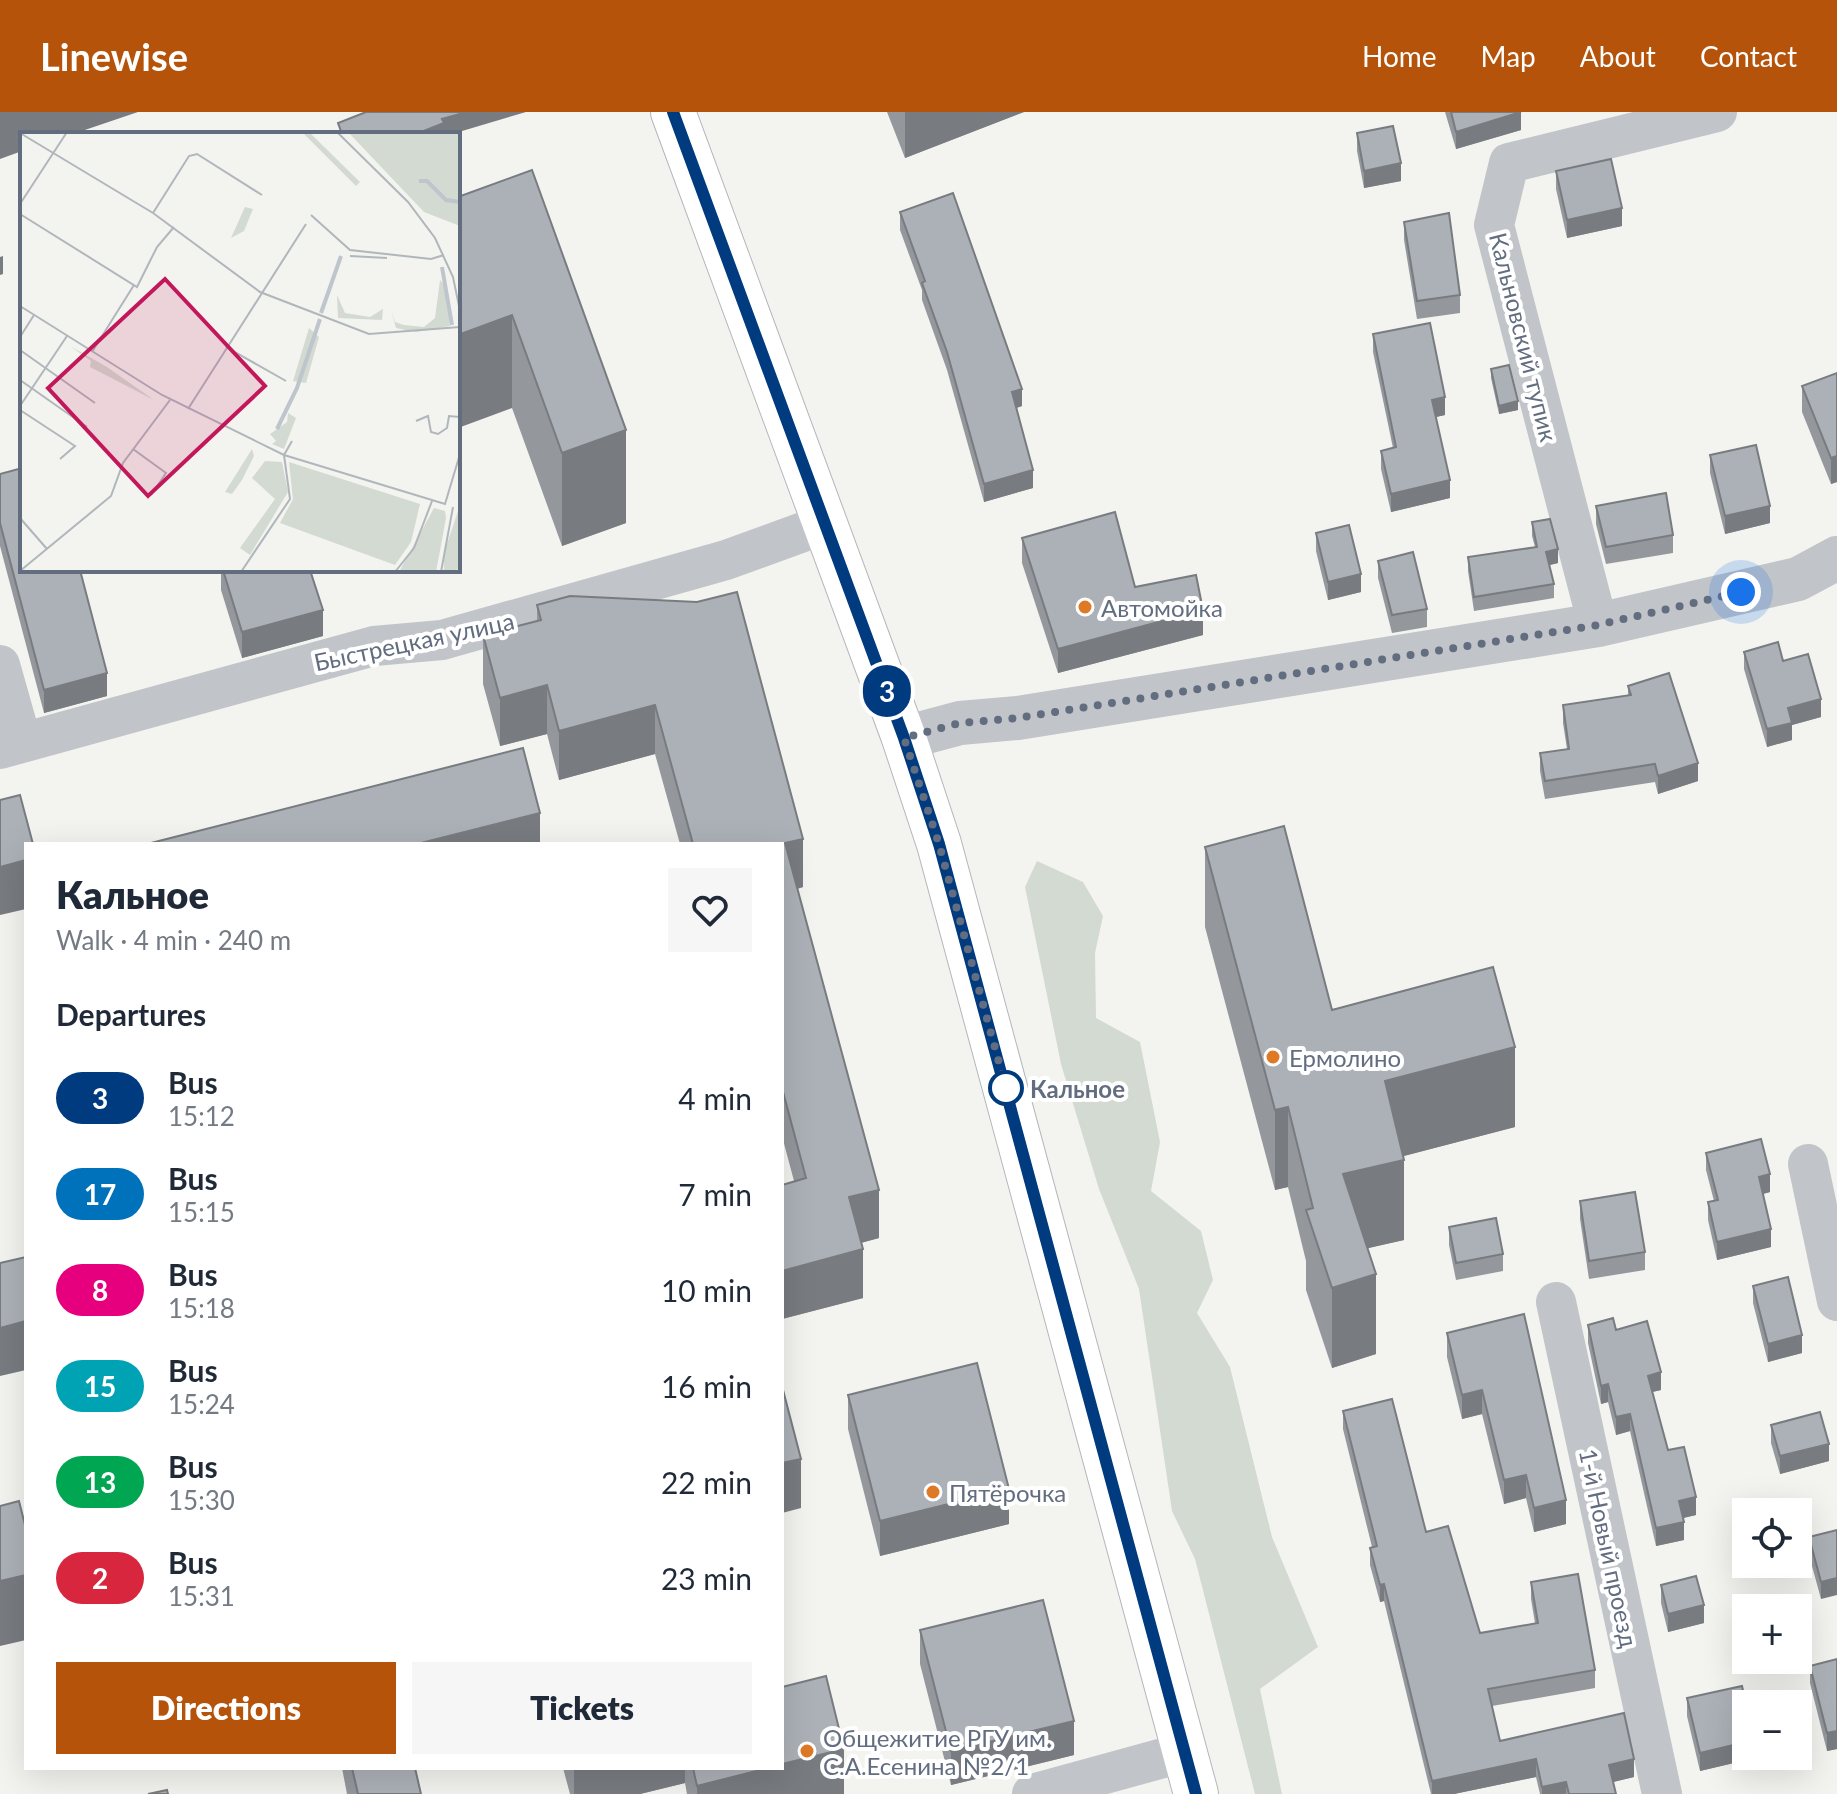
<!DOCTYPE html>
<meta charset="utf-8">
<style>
body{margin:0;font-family:Lato,sans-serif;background:#f6f6f7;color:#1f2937;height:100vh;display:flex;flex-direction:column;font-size:30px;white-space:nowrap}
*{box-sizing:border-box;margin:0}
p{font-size:26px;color:#747a83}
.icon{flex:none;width:44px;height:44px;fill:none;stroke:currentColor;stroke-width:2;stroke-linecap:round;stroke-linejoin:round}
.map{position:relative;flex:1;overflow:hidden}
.details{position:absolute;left:24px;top:730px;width:760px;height:928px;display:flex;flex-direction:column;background:#fff;border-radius:0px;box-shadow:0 8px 32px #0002}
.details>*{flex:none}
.badge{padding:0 16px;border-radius:26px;font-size:28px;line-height:52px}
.tools{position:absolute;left:1732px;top:1386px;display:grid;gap:16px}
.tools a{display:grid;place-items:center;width:80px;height:80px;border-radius:0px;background:#fff;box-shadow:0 8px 32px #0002;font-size:40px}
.you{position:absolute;width:40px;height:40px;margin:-20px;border:6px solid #fff;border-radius:50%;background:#1a73e8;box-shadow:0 0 0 12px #1a73e833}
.map>.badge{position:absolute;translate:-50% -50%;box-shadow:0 0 0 4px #fff}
h2{padding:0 32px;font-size:30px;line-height:72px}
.round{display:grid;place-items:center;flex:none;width:84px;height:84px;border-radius:0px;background:#f6f6f7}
.head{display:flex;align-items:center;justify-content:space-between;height:136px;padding:0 32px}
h1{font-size:38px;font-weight:800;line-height:60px}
.button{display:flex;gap:16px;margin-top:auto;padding:16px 32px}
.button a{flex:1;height:92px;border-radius:0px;background:#b45309;color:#fff;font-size:32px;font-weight:800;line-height:92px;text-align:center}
.button a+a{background:#f6f6f7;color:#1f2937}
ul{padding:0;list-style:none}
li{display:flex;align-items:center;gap:24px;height:96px;padding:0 32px}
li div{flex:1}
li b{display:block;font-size:30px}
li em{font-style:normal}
li .badge{min-width:88px;font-weight:700;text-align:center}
header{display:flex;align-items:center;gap:48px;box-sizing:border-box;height:112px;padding:0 40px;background:#b45309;color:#fff}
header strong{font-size:38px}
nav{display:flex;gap:44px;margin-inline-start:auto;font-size:28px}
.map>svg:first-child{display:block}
.green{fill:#d3dad1}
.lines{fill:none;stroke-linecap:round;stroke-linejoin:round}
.secondary-casing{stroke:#b4b6bc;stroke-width:46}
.minor{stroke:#c1c4c8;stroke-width:40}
.tertiary{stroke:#c1c4c8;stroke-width:44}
.secondary{stroke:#fff;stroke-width:44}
.wall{fill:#94989d}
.shaded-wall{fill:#787c80}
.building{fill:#acb1b7;stroke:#787c80;stroke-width:2}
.line-casing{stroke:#fff;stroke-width:18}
.line{stroke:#003b80;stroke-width:12}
.walk{stroke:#636d80;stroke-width:8;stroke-dasharray:0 14.4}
.poi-dot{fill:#de7926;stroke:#fff;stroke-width:3}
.stop-dot{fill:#fff;stroke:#003b80;stroke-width:4}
.labels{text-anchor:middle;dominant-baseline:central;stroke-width:8;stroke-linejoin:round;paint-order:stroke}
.street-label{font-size:24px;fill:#636d80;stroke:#fff}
.poi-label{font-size:24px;fill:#636d80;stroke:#fff;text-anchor:start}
.stop-label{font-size:24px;font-weight:bold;fill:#636d80;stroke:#fff;text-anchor:start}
.inset-river{fill:none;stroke:#bec5cc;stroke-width:4}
.inset-road{fill:none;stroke:#b0b6bc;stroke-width:2}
.view{fill:#c2185b;fill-opacity:0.15;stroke:#c2185b;stroke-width:4}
.inset-edge{fill:none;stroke:#636d80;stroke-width:4}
</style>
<header>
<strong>Linewise</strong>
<nav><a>Home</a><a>Map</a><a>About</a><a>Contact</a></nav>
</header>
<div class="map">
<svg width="1837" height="1682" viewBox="0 0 1837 1682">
<rect width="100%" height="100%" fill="#f3f4ef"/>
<path class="green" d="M1037,749L1083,770L1103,804L1095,841L1096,906L1140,930L1160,1030L1151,1079L1201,1119L1213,1168L1197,1201L1230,1255L1272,1425L1318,1535L1260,1577L1282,1682H1255L1195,1447L1172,1399L1139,1177L1099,1077L1061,952L1025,775Z"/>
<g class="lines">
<g class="secondary-casing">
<path id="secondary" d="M673,0L904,626L939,732L1196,1682"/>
</g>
<path class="minor" d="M1598,513L1494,113L1509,51L1717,0
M0,553L22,631
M0,637L374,534L442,528L726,448L825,412
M1808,1052L1837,1189
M1556,1190L1662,1682
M1032,1682L1185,1640"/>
<path class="tertiary" d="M904,626L960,611L1018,606L1598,513L1798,467L1837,446"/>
<use href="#secondary" class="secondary"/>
</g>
<path class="wall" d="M887,0H1024L905,46Z
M1445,0H1521V18L1456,37Z
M1357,21L1401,69L1364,76L1357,39Z
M1556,59L1622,114L1567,126L1556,77Z
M458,85L626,411L562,434L512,296Z
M900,100L1022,294L1017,296L1033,376L984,390L947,258L922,188V178L900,118Z
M1404,110L1460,183V201L1417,207L1404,128Z
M1373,222L1445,303L1435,305L1450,386L1391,400L1381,357V339L1393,336L1373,240Z
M1491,257L1518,298L1499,302L1491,266Z
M1837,261V370L1831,372L1802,300V274Z
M1710,343L1770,411L1725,422L1710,361Z
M0,362L59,459L107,584L44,601L0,434Z
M1596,394L1673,423V441L1606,452L1596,412Z
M1532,410L1558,451L1549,453L1554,472V486L1474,499L1468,459V445L1535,435L1532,424Z
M1316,421L1361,480L1328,488L1316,439Z
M1022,426L1135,475L1203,523L1058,561L1022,451Z
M1378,449L1427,497V515L1392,521L1378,466Z
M221,458H310L323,524L242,546L221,478Z
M737,480L803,727V775L797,777L879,1078V1126L861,1131L863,1137V1186L782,1207V1073L794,1069L782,1024V732H680L655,642L559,668L547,622L500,634L483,572V523L537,509V493L570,484L697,490Z
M1744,540L1783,549L1821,605L1792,613V628L1767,635L1744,557Z
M1628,574L1698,669L1658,682L1655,670L1545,687L1540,659V641L1567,637L1563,611V593L1628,584Z
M1205,735L1332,898L1515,1015L1403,1044L1404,1128L1367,1136L1376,1242L1332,1256L1306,1178V1149L1288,1075L1275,1078L1205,815Z
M1706,1041L1770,1080L1763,1082L1771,1135L1717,1148L1708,1108V1090L1714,1089L1706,1058Z
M1580,1089L1645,1140V1158L1589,1167L1580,1107Z
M1449,1115L1503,1142V1159L1456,1168L1449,1133Z
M1753,1174L1802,1241L1768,1250L1753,1191Z
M1588,1213L1616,1218L1661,1278L1652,1280L1668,1338L1696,1403L1683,1406L1684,1428L1656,1434L1630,1319L1616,1323L1608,1290L1601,1292L1588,1231Z
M1447,1221L1566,1412L1534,1420L1526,1386L1504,1392L1482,1302L1462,1307L1447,1245Z
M848,1283L1009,1412L880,1444L848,1317Z
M1343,1299L1426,1420L1480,1521L1535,1511L1531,1487V1470L1595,1558V1576L1492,1594L1500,1629L1634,1665L1613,1670L1616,1682H1540L1536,1665L1454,1682H1431L1384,1489L1380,1490L1370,1453V1436L1372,1435L1343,1317Z
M1771,1313L1829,1349L1780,1362L1771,1331Z
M1837,1418L1821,1487L1809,1443V1425Z
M1661,1473L1704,1511L1668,1520L1661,1491Z
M920,1518L1074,1643L951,1673L920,1552Z
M1837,1547V1637L1827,1639L1810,1571V1554Z
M1687,1586L1755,1644V1646L1700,1659L1687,1604Z
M342,1656H415L421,1682H347Z
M563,1656H782L844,1682H687L685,1671L640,1682H570Z"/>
<path class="shaded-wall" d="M0,0H138L73,22H22V39L0,47Z
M467,0H526L452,22H416L442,7Z
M905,0H1024L905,46Z
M1521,0V18L1456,37V20Z
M1401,51V69L1364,76V59Z
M1622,96V114L1567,126V108Z
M3,144V162L0,163V145Z
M512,203V296L458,316V223Z
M1022,277V294L1012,297V280Z
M1445,285V303L1432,306V288Z
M1518,289V298L1499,302V294Z
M626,318V411L562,434V341Z
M1837,344V370L1831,372V346Z
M1033,358V376L984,390V372Z
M1450,368V386L1391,400V382Z
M1770,394V411L1725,422V404Z
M1558,437V451L1546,454V440Z
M1361,462V480L1328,488V470Z
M323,498V524L242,546V520Z
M1203,498V523L1058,561V537Z
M107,561V584L44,601V578Z
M547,573V622L500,634V586Z
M1821,587V605L1792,613V628L1767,635V617L1788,596Z
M655,593V642L559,668V619Z
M1698,651V669L1658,682V664Z
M540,701V732H417Z
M803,727V775L785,780V731Z
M26,748V797L0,803V755Z
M1515,935V1015L1385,1049V969Z
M1288,995V1075L1275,1078V998Z
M1404,1048V1128L1343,1142V1062Z
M1770,1062V1080L1759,1083V1065Z
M879,1078V1126L849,1134V1085Z
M1771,1117V1135L1717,1148V1130Z
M863,1137V1186L782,1207V1159Z
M1376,1162V1242L1332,1256V1176Z
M26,1209V1258L0,1264V1216Z
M1802,1223V1241L1768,1250V1232Z
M1661,1260V1278L1648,1281V1264Z
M1608,1272V1290L1601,1292V1274Z
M1482,1278V1302L1462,1307V1283Z
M1630,1302V1319L1616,1323V1305Z
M1829,1332V1349L1780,1362V1344Z
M801,1347V1396L782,1401V1351Z
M1526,1363V1386L1504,1392V1368Z
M1009,1377V1412L880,1444V1409Z
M1696,1385V1403L1679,1407V1389Z
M1566,1388V1412L1534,1420V1396Z
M1684,1410V1428L1656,1434V1416Z
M26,1463V1528L0,1534V1469Z
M1837,1466V1483L1821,1487V1470Z
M1384,1472V1489L1380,1490V1473Z
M1704,1493V1511L1668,1520V1502Z
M1074,1609V1643L951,1673V1639Z
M1837,1619V1637L1827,1639V1621Z
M1746,1630V1644H1755V1646L1700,1659V1641Z
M844,1637V1682H697V1674L768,1656H782V1652Z
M1536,1647V1665L1454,1682H1432V1669Z
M1634,1647V1665L1609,1671V1653Z
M574,1656H685V1671L640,1682H574Z
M1566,1670V1682H1542V1675Z"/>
<path class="building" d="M366,0H467L442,7L444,11L416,22H342L338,11Z
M1451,0H1521L1456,20Z
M1393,14L1401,51L1364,59L1357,21Z
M1611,47L1622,96L1567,108L1556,59Z
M532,58L626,318L562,341L512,203L458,223V85Z
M953,81L1022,277L1012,280L1033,358L984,372L947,240L922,171L925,169L900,100Z
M1449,101L1460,183L1417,189L1404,110Z
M1430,211L1445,285L1432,288L1450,368L1391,382L1381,339L1396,335L1373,222Z
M1509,253L1518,289L1499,294L1491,257Z
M1837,261V344L1831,346L1802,274Z
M1756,333L1770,394L1725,404L1710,343Z
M22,356V458H80L107,561L44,578L0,411V362Z
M1666,381L1673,423L1606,435L1596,394Z
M1115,400L1135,475L1196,463L1203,498L1058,537L1022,426Z
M1550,407L1558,437L1546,440L1554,472L1474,485L1468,445L1537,435L1532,410Z
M1349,413L1361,462L1328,470L1316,421Z
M1413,440L1427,497L1392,503L1378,449Z
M223,458H310L323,498L242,520Z
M737,480L803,727L785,731L879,1078L849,1085L863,1137L782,1159V1073L806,1066L782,976V732H693L655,593L559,619L547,573L500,586L483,523L541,508L537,493L570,484L697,490Z
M1778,530L1783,549L1808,542L1821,587L1788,596L1792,611L1767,617L1744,540Z
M1669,561L1698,651L1658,664L1655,652L1545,669L1540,641L1569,637L1563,593L1631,583L1628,574Z
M523,636L540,701L417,732H147Z
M20,683L33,732H26V748L0,755V688Z
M1284,714L1332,898L1493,855L1515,935L1385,969L1404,1048L1343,1062L1376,1162L1332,1176L1306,1098L1313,1096L1288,995L1275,998L1205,735Z
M1761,1027L1770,1062L1759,1065L1771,1117L1717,1130L1708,1090L1718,1088L1706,1041Z
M1635,1080L1645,1140L1589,1149L1580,1089Z
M1496,1106L1503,1142L1456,1151L1449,1115Z
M26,1145V1209L0,1216V1151Z
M1788,1165L1802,1223L1768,1232L1753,1174Z
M1524,1202L1566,1388L1534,1396L1526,1363L1504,1368L1482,1278L1462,1283L1447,1221Z
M1613,1206L1616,1218L1647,1209L1661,1260L1648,1264L1668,1338L1684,1335L1696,1385L1679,1389L1684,1410L1656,1416L1630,1302L1616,1305L1608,1272L1601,1274L1588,1213Z
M977,1251L1009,1377L880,1409L848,1283Z
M782,1274L801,1347L782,1351Z
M1392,1287L1426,1420L1448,1414L1480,1521L1538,1511L1531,1470L1578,1462L1595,1558L1488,1577L1500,1629L1624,1601L1634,1647L1609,1653L1616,1682H1569L1566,1670L1542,1675L1536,1647L1432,1669L1384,1472L1380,1473L1370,1436L1377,1434L1343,1299Z
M1820,1300L1829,1332L1780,1344L1771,1313Z
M19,1389L26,1417V1463L0,1469V1394Z
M1837,1418V1466L1821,1470L1809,1425Z
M1696,1464L1704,1493L1668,1502L1661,1473Z
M1043,1488L1074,1609L951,1639L920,1518Z
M1837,1547V1619L1827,1621L1810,1554Z
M826,1564L844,1637L782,1652V1575Z
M1742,1574L1746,1592V1630L1700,1641L1687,1586Z
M352,1656H415L421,1682H358Z
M693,1656H768L697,1674Z
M167,1678L168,1682H148Z"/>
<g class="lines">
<g class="line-casing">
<path id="line" d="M673,0L904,626L939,732L1196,1682"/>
</g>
<use href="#line" class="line"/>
<path class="walk" d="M1006,976L939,732L904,626L960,611L1018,606L1598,513L1741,480"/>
</g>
<g class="poi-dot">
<circle cx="1085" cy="495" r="8"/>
<circle cx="1273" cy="945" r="8"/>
<circle cx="933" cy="1380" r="8"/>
<circle cx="807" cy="1639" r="8"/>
</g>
<circle class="stop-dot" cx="1006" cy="976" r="16"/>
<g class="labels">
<g class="street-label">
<text transform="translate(1524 225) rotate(76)">Кальновский тупик</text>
<text transform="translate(414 529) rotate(-12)">Быстрецкая улица</text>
<text transform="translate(1609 1436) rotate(78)">1-й Новый проезд</text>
</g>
<g class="poi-label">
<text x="1101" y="495">Автомойка</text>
<text x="1289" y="945">Ермолино</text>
<text x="949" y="1380">Пятёрочка</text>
<text x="823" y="1625">Общежитие РГУ им.<tspan x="823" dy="28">С.А.Есенина №2/1</tspan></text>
</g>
<g class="stop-label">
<text x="1030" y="976">Кальное</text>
</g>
</g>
<g transform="translate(20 20)">
<rect width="440" height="440" fill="#f3f4ef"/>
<path d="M282,0H289L340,50L336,54ZM328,0H440V94L404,80ZM225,75L233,77L224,99L211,106ZM420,148L426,154L430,194L396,200L376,196L371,178L375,190L384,193L404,195L415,186ZM317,163L325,181L350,185L363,177L362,188L318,186ZM289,196L299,205L286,251L273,249ZM50,214L87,235L134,268L70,235L71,229ZM268,281L276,286L264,317L252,312L256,309L250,302L267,290ZM232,317L234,324L222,348L212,362L205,360ZM245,329L262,330L268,360L230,423L220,416L255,367L232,346ZM269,330L400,372L391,410L375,433L260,391L273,367ZM414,376L425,379L426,386L416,440H379ZM438,379L440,437L424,440V421Z" fill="#d3dad1"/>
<path class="inset-river" d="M399,49H407L426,68L440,70M422,135L432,193M301,181L321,124M257,297L277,256L300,187"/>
<path class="inset-road" d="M317,0L388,70L415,106L433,145L440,179M0,1L133,81L240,160L349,202L440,195M0,72L47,0M133,81L169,24L177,22L242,63M0,82L117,155L137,115L154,95M291,83L330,118L411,127L424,123M330,124L367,126M0,174L142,263L264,323L425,372L440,322M0,205L14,183M206,215L266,249M0,218L75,271M72,220L114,153M0,248L67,295M0,274L47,204M168,277L286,92M0,278L55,314L40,327M396,289L408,284L411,300L418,302L427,296L429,284L440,285M113,317L146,341L131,363M0,386L27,417M0,439L91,364L103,331L150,268M221,440L270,367L264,323L272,309M375,440L394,416L412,369M421,440L433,375"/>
<path class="view" d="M145,147L245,254L128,364L28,256Z"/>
<rect width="440" height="440" class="inset-edge"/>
</g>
</svg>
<div class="tools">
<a><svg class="icon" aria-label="locate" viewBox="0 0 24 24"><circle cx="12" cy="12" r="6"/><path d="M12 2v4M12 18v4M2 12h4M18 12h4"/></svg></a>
<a>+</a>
<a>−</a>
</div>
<div class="you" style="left:1741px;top:480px"></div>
<b class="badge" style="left:887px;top:579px;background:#003b80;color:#fff">3</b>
<section class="details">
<div class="head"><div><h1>Кальное</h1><p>Walk · 4 min · 240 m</p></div><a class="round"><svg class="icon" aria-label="heart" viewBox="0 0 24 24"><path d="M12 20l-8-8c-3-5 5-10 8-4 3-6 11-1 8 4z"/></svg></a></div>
<h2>Departures</h2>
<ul>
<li><span class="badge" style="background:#003b80;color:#fff">3</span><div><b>Bus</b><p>15:12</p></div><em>4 min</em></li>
<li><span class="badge" style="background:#0072bc;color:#fff">17</span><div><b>Bus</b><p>15:15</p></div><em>7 min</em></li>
<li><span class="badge" style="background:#e6007e;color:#fff">8</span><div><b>Bus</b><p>15:18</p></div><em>10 min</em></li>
<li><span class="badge" style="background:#00a3b4;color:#fff">15</span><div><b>Bus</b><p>15:24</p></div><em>16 min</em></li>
<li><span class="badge" style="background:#00a651;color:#fff">13</span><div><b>Bus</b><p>15:30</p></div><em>22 min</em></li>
<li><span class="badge" style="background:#d7263d;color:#fff">2</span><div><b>Bus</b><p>15:31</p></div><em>23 min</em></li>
</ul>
<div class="button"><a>Directions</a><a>Tickets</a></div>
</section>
</div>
